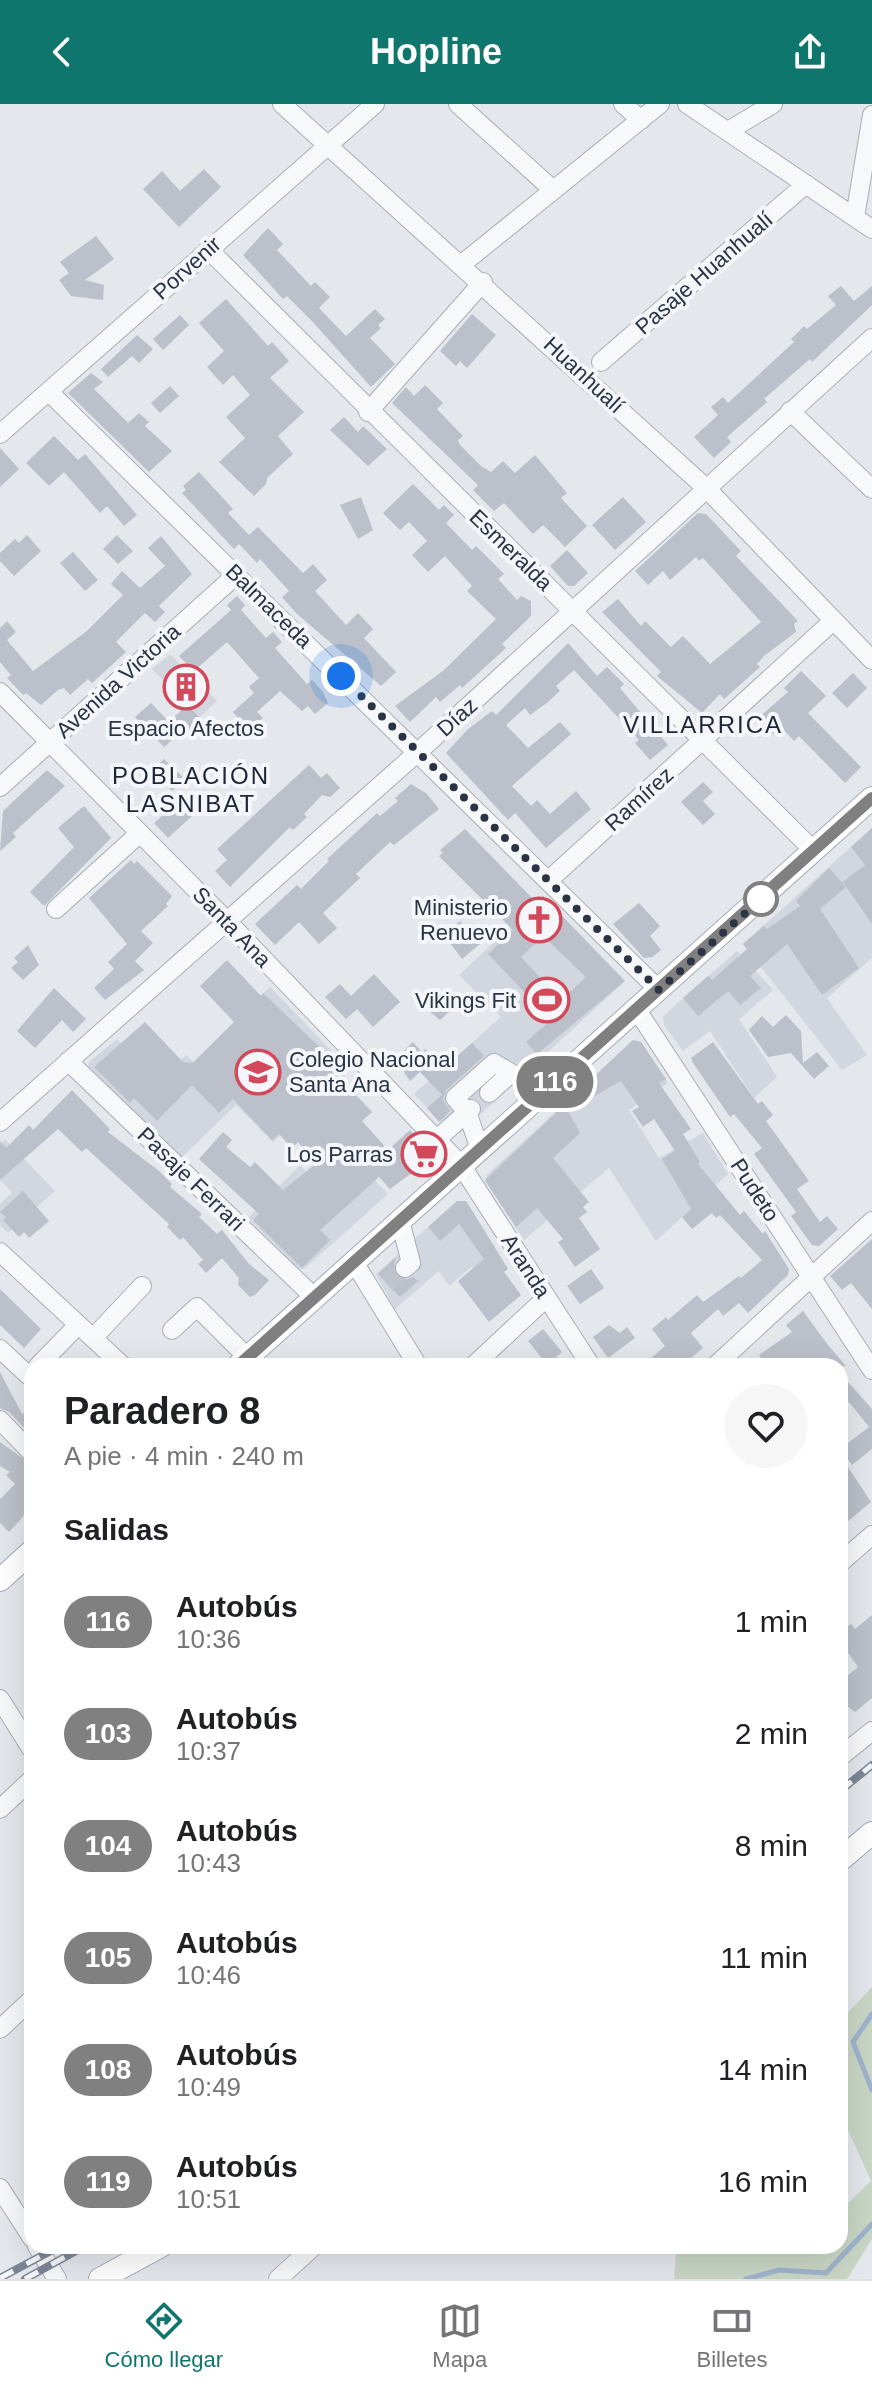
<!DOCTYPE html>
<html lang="es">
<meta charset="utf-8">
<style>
body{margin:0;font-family:Helvetica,sans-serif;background:#f6f6f6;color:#202124;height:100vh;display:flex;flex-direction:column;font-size:30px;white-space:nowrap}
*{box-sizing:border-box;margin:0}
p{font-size:26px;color:#757577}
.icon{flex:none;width:44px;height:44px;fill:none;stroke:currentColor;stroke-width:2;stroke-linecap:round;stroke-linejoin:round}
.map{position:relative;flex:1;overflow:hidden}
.panel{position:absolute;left:24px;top:1254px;width:824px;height:896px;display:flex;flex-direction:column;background:#fff;border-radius:24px;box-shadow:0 8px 32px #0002}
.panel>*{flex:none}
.badge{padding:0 16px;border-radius:26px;font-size:28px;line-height:52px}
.you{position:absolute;width:40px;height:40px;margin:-20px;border:6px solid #fff;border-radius:50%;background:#1a73e8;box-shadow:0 0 0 12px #1a73e833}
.map>.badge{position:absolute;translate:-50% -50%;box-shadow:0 0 0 4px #fff}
h2{padding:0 40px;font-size:30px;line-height:72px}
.round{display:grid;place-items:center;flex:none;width:84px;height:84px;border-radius:42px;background:#f6f6f6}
.head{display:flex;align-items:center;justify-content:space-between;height:136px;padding:0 40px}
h1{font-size:38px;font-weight:800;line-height:60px}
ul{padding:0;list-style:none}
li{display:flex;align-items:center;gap:24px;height:112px;padding:0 40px}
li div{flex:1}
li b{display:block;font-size:30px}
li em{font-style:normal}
li .badge{min-width:88px;font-weight:700;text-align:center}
header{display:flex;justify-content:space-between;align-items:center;height:104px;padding:0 40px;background:#0f766e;color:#fff;font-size:36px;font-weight:800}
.tabs{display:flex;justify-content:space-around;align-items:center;height:112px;border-top:2px solid #e0e0e0;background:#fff;font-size:22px;color:#757577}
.tabs a{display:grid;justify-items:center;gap:4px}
.tabs .current{color:#0f766e}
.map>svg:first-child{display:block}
.built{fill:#d2d6de}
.green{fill:#c9d6c5}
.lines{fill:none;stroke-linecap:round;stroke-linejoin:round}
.stream{stroke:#9fb4cc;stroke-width:5}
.building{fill:#bbc0ca;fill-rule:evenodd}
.minor-tunnel{stroke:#bfc3cb;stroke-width:18;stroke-dasharray:18 9;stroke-linecap:butt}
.minor-casing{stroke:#a9aeb7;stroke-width:20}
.major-casing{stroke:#a3abb8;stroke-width:24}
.path{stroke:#c2c5cb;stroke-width:3;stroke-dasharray:6 6;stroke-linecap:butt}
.minor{stroke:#f7f8fa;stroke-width:18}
.major{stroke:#fff;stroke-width:22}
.rail-casing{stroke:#7d8696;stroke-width:8}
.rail{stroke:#f4f6f9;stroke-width:5;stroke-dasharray:15;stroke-linecap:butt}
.line-casing{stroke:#fff;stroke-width:18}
.line{stroke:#808080;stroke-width:12}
.walk{stroke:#2b3445;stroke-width:8;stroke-dasharray:0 14.4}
.stop-dot{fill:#fff;stroke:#808080;stroke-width:4}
.labels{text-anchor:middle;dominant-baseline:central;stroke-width:8;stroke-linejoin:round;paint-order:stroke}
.street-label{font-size:22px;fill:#2b3445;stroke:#f4f6f9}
.poi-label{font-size:22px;fill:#2b3445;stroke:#f4f6f9;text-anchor:end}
.neighbourhood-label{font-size:24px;letter-spacing:2px;fill:#1d2536;stroke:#f4f6f9}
</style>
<header><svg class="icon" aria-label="back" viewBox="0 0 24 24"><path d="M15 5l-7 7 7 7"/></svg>Hopline<svg class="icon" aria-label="share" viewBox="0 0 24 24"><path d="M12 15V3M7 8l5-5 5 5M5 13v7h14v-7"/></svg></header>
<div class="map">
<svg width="872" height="2175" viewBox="0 0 872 2175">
<rect width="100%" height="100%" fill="#e4e7ec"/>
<path class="built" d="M170,550L217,597L200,613L152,565Z
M872,724V854L827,894L867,951L842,966L743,840Z
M543,792L623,879L460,1029L450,1028L414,990L501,913L459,871Z
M737,847L773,886L739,915L777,973L754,994L710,927L683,947L664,921L663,912Z
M270,883L350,966L273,1038L236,1001L181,1054L88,965L89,958L117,935L160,976L186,951L193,958Z
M633,936L641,938L668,979L629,1006L659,1054L703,1029L728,1070L656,1137L609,1064L524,1136L485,1077L487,1071Z
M5,1035L55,1087L8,1129L0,1121V1100L12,1088L0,1076V1040Z
M338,1038L388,1090L304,1165H299L248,1114L300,1061L306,1067Z
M457,1097H466L500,1151L477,1168L471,1163L449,1182L439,1167L395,1205L376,1170Z"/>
<path class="green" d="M872,1883V2135L847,2175H674L676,2150L699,2142H840V2107L871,2077L840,2008V1917Z"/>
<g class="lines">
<path class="stream" d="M872,1910L853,1938L872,1986
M746,2175L779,2166L826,2169L872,2120"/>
</g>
<path class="building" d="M204,65L221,83L179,123L143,85L162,67L180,87Z
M268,124L283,140L277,146L311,182L315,178L330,193L319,204L346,232L375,205L385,215L378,221L381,224L370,234L395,260L371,283L312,217L287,192L283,195L243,151Z
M96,132L114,155L85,176L104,181L103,196L71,192L59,176L69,169L60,158Z
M841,182L854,197L872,182V201L812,258L810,255L764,295L767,298L727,333L731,338L714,354L694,333L718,311L711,303L723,293L728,299L794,238L791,235L804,222L807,225L836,201L828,192Z
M226,195L268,242L272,238L289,257L270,274L304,308L278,332L293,350L267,374L266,380L254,392L219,358L245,334L226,313L250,291L233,271L223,281L207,263L224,247L199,219Z
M472,210L496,231L467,264L460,257L456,262L440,247Z
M180,211L189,221L163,246L153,235Z
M137,231L153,245L139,259L132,252L108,273L101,265Z
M91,269L103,278L94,285L128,319L139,309L149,318L145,322L172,347L149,368L68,289Z
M425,281L443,299L437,305L463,332L458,336L460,341L481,362L491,368L503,357L515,369L535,351L567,389L561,394L587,422L565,443L543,421L533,430L504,399L494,407L473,386L478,381L392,299L406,283L414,292Z
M170,282L179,292L160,309L151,299Z
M344,313L358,328L363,322L387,345L368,362L330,326Z
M54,332L78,356L85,350L137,411L124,422L107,402L100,409L64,368L49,382L26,359Z
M0,344L19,365L0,383Z
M199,368L233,405L228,409L249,431L258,423L303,469L313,460L327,476L315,487L346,521L358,509L373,525L364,534L396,568L381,582L296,509L282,493L289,487L260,455L257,459L239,440L234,445L182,389L186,386L183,382Z
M413,380L439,406L444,401L454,411L446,419L472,446L476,442L504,470L498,475L517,496L521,492L531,497V512L502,540L506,544L462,584L460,581L440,598L436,593L410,618L395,602L444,566L496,515L467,487L472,482L445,452L428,468L412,451L427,437L409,418L400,426L383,409Z
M361,393L373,426L358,435L340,401Z
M623,393L646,418L615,446L592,421Z
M698,409L706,410L741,447L736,452L798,517L794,520L796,528L764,552L757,560L760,563L724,595L720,590L702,609L657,572L661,568L602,508L618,495L641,522L645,517L671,543L683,532L710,560L761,518L703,454L699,457L696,453L670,476L663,467L648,481L635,467Z
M27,431L41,447L14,472L0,457V449L15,435L19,439Z
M117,431L133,447L118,460L103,445Z
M161,432L192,470L159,502L165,508L155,518L145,509L116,538L126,548L92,579L88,575L70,591L64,584L58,586L41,601L26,589L23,591L7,574L11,571L0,558V524L7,517L16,528L7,536L33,567L87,527L123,491L111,480L122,467L140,484L165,462L148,444Z
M567,446L588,469L574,482H568L550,462Z
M73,448L98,476L85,487L60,459Z
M237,492L245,501L241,506L266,534L273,528L282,538L275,544L307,580L312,576L323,588L328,599L315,610L308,602L302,607L280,587L257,608L263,614L249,627L233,608L254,589L249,583L259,574L227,538L194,567L179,552L231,506L227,501Z
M568,539L597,572L607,563L624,580L620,584L668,641L650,656L635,639L639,636L574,566L556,582L560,587L548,598L530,611L525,604L506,621L528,644L560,618L571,630L512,682L531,702L537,696L550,710L576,687L591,705L546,744L515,709L508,716L446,649L467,626L492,607L496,611Z
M801,567L826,592L808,609L861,663L845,679L799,632L794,637L781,623L773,630L758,614L788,588L784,584Z
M184,568L204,589L189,602L173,585Z
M853,569L867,584L847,604L832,589Z
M151,599L169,618L187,601L206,619L190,635L182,627L164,643L135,613Z
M164,655L185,675L172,687L152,667Z
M309,661L321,674L327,669L340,684L330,693L322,691L304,710L307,713L293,726L290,723L230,783L215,767L227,756L217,745Z
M47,666L65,682L13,729L16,733L0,747L3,707Z
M703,678L713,688L703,697L715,710L703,721L681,698Z
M411,680L427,690L439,705L394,741L390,738L356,770L360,774L323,809L337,824L319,840L299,818L275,841L255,820L297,781L301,785L329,757L327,755L377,709L380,712L398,697L395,694Z
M180,696L193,711L168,734L154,719Z
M84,702L111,734L44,802L30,788L74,743L58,724Z
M872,724V820L843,778L865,761L851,743Z
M465,725L536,798L543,792L625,877L537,950L526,938L551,916L488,850L513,826L439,752L443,749L440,746ZM543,832L586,873L561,896L521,853Z
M131,756L134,760L137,757L172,792L166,800L168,802L141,827L153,839L135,857L144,866L105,896L94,884L114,865L108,858L127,840L89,794Z
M829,764L846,783L820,805L859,864L822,891L787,840L750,872L761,884L740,901L728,887L698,912L683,894L708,872L712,876L747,845L743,840L764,822L767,825L800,802L796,797Z
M639,799L660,822L650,832L661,846L652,853L644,854L613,820Z
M460,817L480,840L462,855L444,831Z
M28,841L39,861L23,876L11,864L18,858L14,854Z
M227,856L261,892L263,889L332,955L345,971L341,975L372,1008L362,1017L388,1046L410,1026L426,1044L427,1056L409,1071L390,1085L379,1073L320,1126L330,1136L302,1164L253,1116L259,1110L199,1055L223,1028L232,1036L226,1043L250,1063L255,1058L283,1086L316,1060L298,1038L292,1044L279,1030L272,1036L233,995L219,1009L192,981L157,1017L134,994L130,999L94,963L145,918L183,958L193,959L234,918L200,882Z
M374,870L400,898L373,923L357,905L346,915L325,893L340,880L351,892Z
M54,884L86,915L73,928L62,916L35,944L17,927Z
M439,889L443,893L446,889L457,901L440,916L424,903Z
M786,911L801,927L803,959L817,948L829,962L814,975L791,949L768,953L749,926L762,912L773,923Z
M633,936L641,938L666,975L659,979L691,1025L683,1030L700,1058L698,1060L740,1111L744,1107L763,1130L765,1127L789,1165L788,1171L748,1209L739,1199L723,1212L718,1205L691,1229L703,1244L681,1262H642L665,1242L652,1225L666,1213L668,1216L697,1191L703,1198L739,1172L741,1174L762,1156L720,1111L716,1114L712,1109L692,1125L682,1113L691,1105L662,1055L675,1047L654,1015L643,1023L632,1007L639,1003L621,977L568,1007L580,1029L553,1054L589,1098L583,1103L587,1108L579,1114L600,1145L575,1163L558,1138L563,1135L537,1104L516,1123L485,1076Z
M413,938L422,948L426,945L444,964L472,939L484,952L446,986L443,996L450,1007L439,1018L427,1004L442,991L420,968L410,977L395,955Z
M713,938L758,1000L762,997L773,1011L766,1017L809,1077L797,1085L820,1118L827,1112L838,1125L819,1142L812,1141L791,1112L796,1108L754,1050L762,1044L734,1010L730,1013L693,959L691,954Z
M72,986L110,1025L108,1028L159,1067L172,1080L170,1083L202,1110L199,1113L217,1130L222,1126L249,1160L269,1176L255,1191L250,1193L238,1181L239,1174L222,1154L206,1169L198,1160L203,1156L183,1133L180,1136L167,1123L169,1120L86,1044L82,1048L58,1025L0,1076V1037L6,1044L29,1021L33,1026Z
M23,1087L49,1117L29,1134L24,1128L19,1133L3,1116L6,1113L0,1108Z
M457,1097H466L508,1165L504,1168L521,1191L489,1218L458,1177L484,1155L459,1120L440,1137L428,1123Z
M872,1135V1205L851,1179L842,1186L830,1172Z
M396,1153L393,1165L396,1172L406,1176L413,1173L418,1177L400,1193L378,1170Z
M591,1165L604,1184L580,1200L567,1182Z
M0,1185L41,1225L24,1244L0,1221Z
M803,1207L828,1241L846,1262H767L759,1251L792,1228L786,1221Z
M609,1221L620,1229L627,1223L635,1234L608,1254L593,1233Z
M543,1225L562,1248L556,1253L565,1262H548L528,1237Z
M0,1268L22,1310L32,1304V1332L9,1308L0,1304Z
M840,1269L872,1305V1345L852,1361L840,1345L869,1323L849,1298L840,1306Z
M0,1338L32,1361V1403L9,1428L0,1419V1395L15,1380L6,1371L10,1368L0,1362Z
M840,1351L871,1398L840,1424Z
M872,1511V1594L855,1608L840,1597V1578L858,1563L840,1537V1528L851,1520L855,1525Z"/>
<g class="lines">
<path class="minor-tunnel" d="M387,1180L405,1164"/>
<g class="minor-casing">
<path id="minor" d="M282,0L706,384L872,556
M458,0L552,85
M623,0L641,16
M687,0L872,125
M728,27L773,0
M855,113L872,11
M208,145L814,747
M462,160L660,0
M601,258L806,80
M49,288L659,886
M790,307L872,385
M368,308L483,178
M0,330L375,0
M0,588L227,817L461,1061L591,1262
M0,683L236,471
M549,776L834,516
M56,805L140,729
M637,906L872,1266
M68,957L315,1194
M489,989L511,969L543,988
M0,1018L418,648L872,234
M437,1035L471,1005
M480,1045L467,1008L455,994L494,959L511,969
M400,1116L411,1159L405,1164
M0,1148L123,1262
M354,1158L418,1262
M172,1226L197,1203L248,1254
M93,1234L142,1182
M0,1245L29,1272L32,1268
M38,1262L78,1221
M473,1262L546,1194
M715,1262L872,1117
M0,1316L32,1349
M840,1459L872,1431
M0,1595L32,1646
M840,1653L872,1627
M0,1705L32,1675
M0,1925L32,1895
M0,2084L32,2134
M37,2142L57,2175
M278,2175L314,2142"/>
</g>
<g class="major-casing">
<path id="major" d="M238,1262L872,694
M0,1476L32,1447
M840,1756L872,1729
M100,2175L161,2142"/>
</g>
<path class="path" d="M840,1676L849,1668"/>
<use href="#minor" class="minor"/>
<use href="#major" class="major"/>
<g class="rail-casing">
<path id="rail" d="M840,1687L872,1661
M0,2174L60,2142
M25,2175L85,2142"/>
</g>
<use href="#rail" class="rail"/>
</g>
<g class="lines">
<g class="line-casing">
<path id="line" d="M238,1262L872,694"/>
</g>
<use href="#line" class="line"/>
<path class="walk" d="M341,572L659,886L761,795"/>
</g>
<defs>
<g id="building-ring" transform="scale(2.3)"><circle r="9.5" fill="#f4f6f9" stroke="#d1495b" stroke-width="1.5"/><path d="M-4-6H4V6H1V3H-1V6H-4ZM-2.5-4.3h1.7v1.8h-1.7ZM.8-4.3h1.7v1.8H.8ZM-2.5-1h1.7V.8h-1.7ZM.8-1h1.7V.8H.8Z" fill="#d1495b"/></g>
<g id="church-ring" transform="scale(2.3)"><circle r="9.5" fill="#f4f6f9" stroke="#d1495b" stroke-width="1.5"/><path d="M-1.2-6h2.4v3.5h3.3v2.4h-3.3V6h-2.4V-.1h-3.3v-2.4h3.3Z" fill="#d1495b"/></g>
<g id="stadium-ring" transform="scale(2.3)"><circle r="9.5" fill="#f4f6f9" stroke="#d1495b" stroke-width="1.5"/><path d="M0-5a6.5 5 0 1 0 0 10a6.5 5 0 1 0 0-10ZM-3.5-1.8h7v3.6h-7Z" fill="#d1495b"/></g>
<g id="school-ring" transform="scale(2.3)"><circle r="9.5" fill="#f4f6f9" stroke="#d1495b" stroke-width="1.5"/><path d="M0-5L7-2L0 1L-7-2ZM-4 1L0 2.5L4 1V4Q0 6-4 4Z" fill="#d1495b"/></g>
<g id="supermarket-ring" transform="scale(2.3)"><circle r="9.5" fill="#f4f6f9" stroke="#d1495b" stroke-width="1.5"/><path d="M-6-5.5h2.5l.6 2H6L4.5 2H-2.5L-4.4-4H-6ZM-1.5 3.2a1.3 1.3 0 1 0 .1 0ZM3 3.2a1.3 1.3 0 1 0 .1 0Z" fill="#d1495b"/></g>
</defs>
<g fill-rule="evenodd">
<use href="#building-ring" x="186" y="583"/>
<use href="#church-ring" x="539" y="816"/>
<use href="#stadium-ring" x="547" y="896"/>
<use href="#school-ring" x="258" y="968"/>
<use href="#supermarket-ring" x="424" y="1050"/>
</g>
<circle class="stop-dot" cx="761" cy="795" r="16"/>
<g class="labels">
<g class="street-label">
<text transform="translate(187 164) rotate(-42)">Porvenir</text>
<text transform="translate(704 169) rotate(-41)">Pasaje Huanhualí</text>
<text transform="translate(584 271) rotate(43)">Huanhualí</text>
<text transform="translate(511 446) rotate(44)">Esmeralda</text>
<text transform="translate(269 502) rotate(44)">Balmaceda</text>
<text transform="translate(118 577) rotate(-42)">Avenida Victoria</text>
<text transform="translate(457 613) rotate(-42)">Díaz</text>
<text transform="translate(639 695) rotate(-42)">Ramírez</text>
<text transform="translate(232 823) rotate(46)">Santa Ana</text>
<text transform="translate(191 1075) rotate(44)">Pasaje Ferrari</text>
<text transform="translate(755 1086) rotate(57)">Pudeto</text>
<text transform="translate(526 1162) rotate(57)">Aranda</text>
</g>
<g class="poi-label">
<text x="186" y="624" text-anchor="middle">Espacio Afectos</text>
<text x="508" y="803">Ministerio<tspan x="508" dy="25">Renuevo</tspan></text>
<text x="516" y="896">Vikings Fit</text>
<text x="289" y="955" text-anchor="start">Colegio Nacional<tspan x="289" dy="25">Santa Ana</tspan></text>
<text x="393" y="1050">Los Parras</text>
</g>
<g class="neighbourhood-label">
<text x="703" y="620">VILLARRICA</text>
<text x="191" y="671">POBLACIÓN<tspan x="191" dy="28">LASNIBAT</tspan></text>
</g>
</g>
</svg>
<div class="you" style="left:341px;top:572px"></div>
<b class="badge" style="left:555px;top:978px;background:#808080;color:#fff">116</b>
<section class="panel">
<div class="head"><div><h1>Paradero 8</h1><p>A pie · 4 min · 240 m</p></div><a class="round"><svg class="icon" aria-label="heart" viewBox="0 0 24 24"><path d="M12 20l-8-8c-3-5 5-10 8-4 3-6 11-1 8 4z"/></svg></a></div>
<h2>Salidas</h2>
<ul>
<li><span class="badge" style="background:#808080;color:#fff">116</span><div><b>Autobús</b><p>10:36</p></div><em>1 min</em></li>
<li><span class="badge" style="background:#808080;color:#fff">103</span><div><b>Autobús</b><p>10:37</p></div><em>2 min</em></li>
<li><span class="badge" style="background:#808080;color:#fff">104</span><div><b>Autobús</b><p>10:43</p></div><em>8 min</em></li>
<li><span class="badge" style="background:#808080;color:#fff">105</span><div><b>Autobús</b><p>10:46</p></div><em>11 min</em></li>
<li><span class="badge" style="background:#808080;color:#fff">108</span><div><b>Autobús</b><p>10:49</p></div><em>14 min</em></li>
<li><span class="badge" style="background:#808080;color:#fff">119</span><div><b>Autobús</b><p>10:51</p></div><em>16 min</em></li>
</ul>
</section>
</div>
<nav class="tabs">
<a class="current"><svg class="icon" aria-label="directions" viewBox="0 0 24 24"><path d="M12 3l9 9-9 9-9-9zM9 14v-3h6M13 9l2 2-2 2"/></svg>Cómo llegar</a>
<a><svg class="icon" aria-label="map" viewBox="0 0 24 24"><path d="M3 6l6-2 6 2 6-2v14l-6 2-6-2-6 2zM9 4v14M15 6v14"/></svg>Mapa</a>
<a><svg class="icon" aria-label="tickets" viewBox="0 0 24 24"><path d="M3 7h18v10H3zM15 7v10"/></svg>Billetes</a>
</nav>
